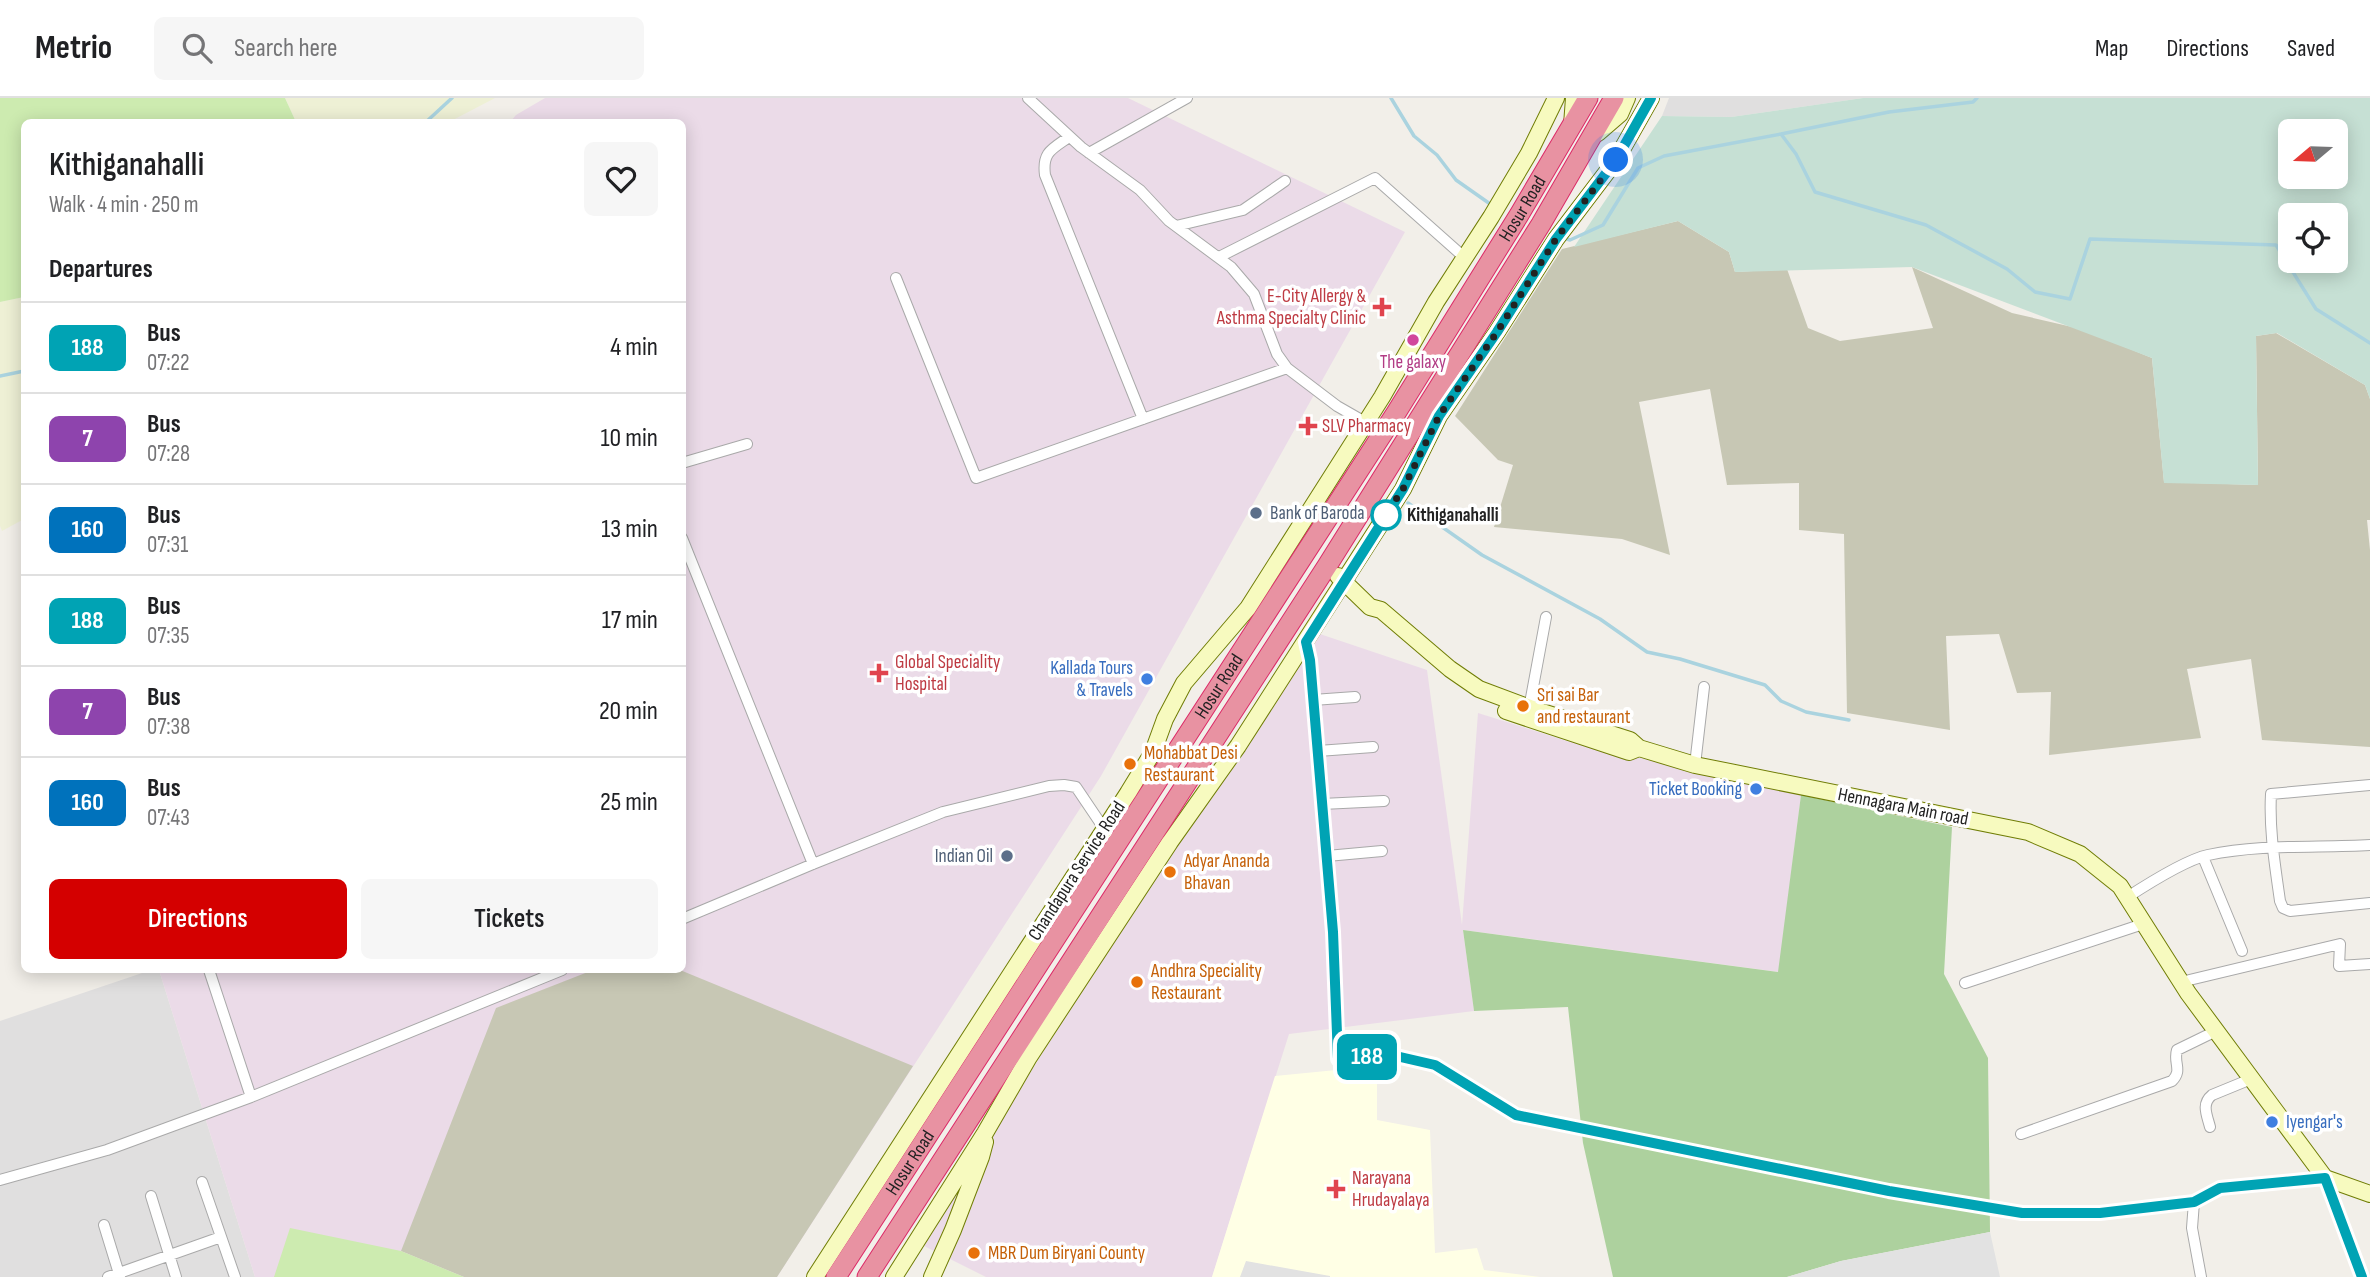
<!DOCTYPE html>
<meta charset="utf-8">
<style>
body{margin:0;font-family:"Sofia Sans Condensed",sans-serif;background:#f6f6f6;color:#202124;height:100vh;display:flex;flex-direction:column;font-size:26px;white-space:nowrap}
*{box-sizing:border-box;margin:0}
p{font-size:23px;color:#757577}
.icon{flex:none;width:38px;height:38px;fill:none;stroke:currentColor;stroke-width:2;stroke-linecap:round;stroke-linejoin:round}
.map{position:relative;flex:1;overflow:hidden}
.drawer{position:absolute;left:21px;top:21px;width:665px;height:854px;display:flex;flex-direction:column;background:#fff;border-radius:10px;box-shadow:0 4px 18px #0003}
.drawer>*{flex:none}
.badge{padding:0 14px;border-radius:10px;font-size:24px;line-height:46px}
.needle{width:46px;rotate:251deg}
.controls{position:absolute;left:2278px;top:21px;display:grid;gap:14px}
.controls a{display:grid;place-items:center;width:70px;height:70px;border-radius:10px;background:#fff;box-shadow:0 4px 18px #0003;font-size:35px}
.you{position:absolute;width:35px;height:35px;margin:-18px;border:5px solid #fff;border-radius:50%;background:#1a73e8;box-shadow:0 0 0 10px #1a73e833}
.map>.badge{position:absolute;translate:-50% -50%;box-shadow:0 0 0 4px #fff}
h2{padding:0 28px;font-size:26px;line-height:63px}
.round{display:grid;place-items:center;flex:none;width:74px;height:74px;border-radius:10px;background:#f6f6f6}
.head{display:flex;align-items:center;justify-content:space-between;height:119px;padding:0 28px}
h1{font-size:33px;font-weight:600;line-height:52px}
.action{display:flex;gap:14px;margin-top:auto;padding:14px 28px}
.action a{flex:1;height:80px;border-radius:10px;background:#d40000;color:#fff;font-size:28px;font-weight:600;line-height:80px;text-align:center}
.action a+a{background:#f6f6f6;color:#202124}
ul{padding:0;list-style:none}
li{display:flex;align-items:center;gap:21px;height:91px;padding:0 28px;border-top:2px solid #e0e0e0}
li div{flex:1}
li b{display:block;font-size:26px}
li em{font-style:normal}
li .badge{min-width:77px;font-weight:700;text-align:center}
header{display:flex;align-items:center;gap:42px;box-sizing:border-box;height:98px;padding:0 35px;background:#fff;border-bottom:2px solid #e0e0e0}
header strong{font-size:33px}
nav{display:flex;gap:38px;margin-inline-start:auto;font-size:24px}
.search{width:490px;height:63px;background:#f6f6f6;display:flex;align-items:center;gap:18px;box-sizing:border-box;padding:0 24px;border-radius:10px;color:#757577;font-size:26px}
.map>svg:first-child{display:block}
.residential{fill:#e0dfdf}
.industrial{fill:#ebdbe8}
.education{fill:#ffffe5}
.construction{fill:#c7c7b4}
.farmland{fill:#eef0d5}
.grass{fill:#cdebb0}
.forest{fill:#add19e}
.wetland{fill:#c6e0d4;fill-rule:evenodd}
.parking{fill:#e2e2e2}
.lines{fill:none;stroke-linecap:round;stroke-linejoin:round}
.stream{stroke:#aad3df;stroke-width:3.5}
.street-casing{stroke:#a9a9a9;stroke-width:12}
.secondary-casing{stroke:#707d05;stroke-width:18}
.highway-casing{stroke:#dc2a67;stroke-width:21}
.street{stroke:#fff;stroke-width:10}
.secondary{stroke:#f7fabf;stroke-width:16}
.highway{stroke:#e892a2;stroke-width:19}
.line-casing{stroke:#fff;stroke-width:16}
.line{stroke:#00a3b4;stroke-width:10}
.walk{stroke:#222;stroke-width:7;stroke-dasharray:0 12.6}
.health-dot{fill:#e0444e;stroke:#fff;stroke-width:2.5}
.hotel-dot{fill:#d1479c;stroke:#fff;stroke-width:2.5}
.service-dot{fill:#5c6f8a;stroke:#fff;stroke-width:2.5}
.stop-dot{fill:#fff;stroke:#00a3b4;stroke-width:3.5}
.shop-dot{fill:#3f7fe0;stroke:#fff;stroke-width:2.5}
.food-dot{fill:#e8710a;stroke:#fff;stroke-width:2.5}
.labels{text-anchor:middle;dominant-baseline:central;stroke-width:7;stroke-linejoin:round;paint-order:stroke}
.street-label{font-size:19px;fill:#222;stroke:#fff}
.health-label{font-size:19px;fill:#be3a42;stroke:#fff;text-anchor:start}
.hotel-label{font-size:19px;fill:#b23c85;stroke:#fff}
.service-label{font-size:19px;fill:#4e5e75;stroke:#fff;text-anchor:start}
.stop-label{font-size:19px;font-weight:bold;fill:#222;stroke:#fff;text-anchor:start}
.shop-label{font-size:19px;fill:#366cbe;stroke:#fff;text-anchor:end}
.food-label{font-size:19px;fill:#c56008;stroke:#fff;text-anchor:start}
</style>
<header>
<strong>Metrio</strong>
<div class="search"><svg class="icon" aria-label="search" viewBox="0 0 24 24"><circle cx="10" cy="10" r="6"/><path d="M15 15l6 6"/></svg>Search here</div>
<nav><a>Map</a><a>Directions</a><a>Saved</a></nav>
</header>
<div class="map">
<svg width="2370" height="1179" viewBox="0 0 2370 1179">
<rect width="100%" height="100%" fill="#f2efe9"/>
<path class="residential" d="M1669,0H1863L1731,19L1662,18Z
M151,872H159L255,1179H0V923Z"/>
<path class="industrial" d="M545,0H1128L1405,134L1101,678L777,1179H255L159,872H682V24H510L516,17Z
M1308,532L1427,572L1462,827L1478,615L1567,643L1801,697L1779,874L1463,832L1474,913L1289,936L1212,1179H986L922,1147Z"/>
<path class="education" d="M1377,968V1022L1430,1032L1435,1155L1477,1150L1484,1172L1540,1179H1212L1275,978Z"/>
<path class="construction" d="M1678,123L1729,154L1735,174L1787,171L1808,230L1840,243L1933,230L1912,169L2012,215L2081,231L2152,260L2164,384L2258,387L2256,238L2276,235L2365,287L2370,301V422H2367L2370,452V649L2262,642L2251,561L2187,571L2201,640L2049,657L2051,594L2017,595L1999,536L1946,538L1950,632L1847,615L1844,436L1799,432V385L1727,387L1710,291L1639,304L1670,457L1622,441L1494,429L1513,367L1498,362L1455,318L1562,151Z
M593,872H680L913,968L777,1179H464L401,1153L496,910Z"/>
<path class="farmland" d="M285,0H495L449,24H296Z
M24,199V421L2,433L0,428V204Z"/>
<path class="grass" d="M0,0H285L296,24H24V199L0,204Z
M290,1130L401,1153L464,1179H274Z"/>
<path class="forest" d="M1801,697L1952,729L1944,876L1988,960L1990,1134L1841,1163L1787,1179H1613L1583,1045L1568,909L1474,913L1463,832L1778,874Z"/>
<path class="wetland" d="M1863,0H2370V301L2365,287L2277,235L2256,238L2258,387L2164,385L2152,260L1912,169L1735,174L1729,154L1678,123L1574,149L1662,18L1731,19ZM2291,33H2336V79H2291ZM2291,117H2336V163H2291Z"/>
<path class="parking" d="M1990,1134L2000,1179H1787L1841,1163Z
M1246,1163L1330,1178V1179H1240Z"/>
<g class="lines">
<path class="stream" d="M1391,0L1414,38L1437,57L1456,82L1493,108
M426,24L452,0
M1781,36L1889,14L1973,4L1977,0
M1564,140L1570,142L1603,127L1638,70L1664,58L1781,36L1796,56L1815,94L1926,127L2007,171L2035,194L2070,201L2090,141L2276,147L2316,211L2370,245
M0,278L24,273
M1408,405L1482,457L1600,521L1647,554L1680,561L1765,587L1781,603L1806,614L1849,622"/>
<g class="street-casing">
<path id="street" d="M1028,0L1081,49L1140,92L1169,123L1231,169L1254,196L1277,256L1287,270L1337,308L1365,324
M1069,39C1052,51 1042,54 1045,77L1143,321
M1089,55L1187,0
M1176,128L1243,112L1285,83
M1219,159L1375,80L1465,160
M896,180L976,380L1287,270
M682,365L747,346
M682,440L813,766
M1305,544L1310,562L1333,834L1338,961L1396,958L1435,967L1515,1017L1890,1093L2022,1115H2100L2194,1104
M1313,602L1355,599
M1528,616L1546,519
M1318,653L1373,649
M1695,667L1704,589
M2370,687L2271,696C2269,732 2275,767 2280,803L2283,810L2290,813L2370,805
M1322,706L1384,703
M1327,758L1382,753
M2203,759L2242,853
M2126,800C2146,787 2185,762 2208,757C2260,746 2317,750 2370,747
M682,821L813,766L943,714L1049,688L1064,687L1076,689L1107,735
M209,872L251,999
M2181,884L2340,846L2339,868L2370,866
M1965,885L2143,826
M2210,1029C2207,1017 2201,1006 2212,997L2251,981
M2021,1036L2172,983C2183,972 2173,965 2177,952L2216,933
M0,1082L107,1052L251,999L562,872
M202,1084L235,1179
M151,1098L176,1179
M104,1127L120,1179
M108,1179L221,1139
M2201,1179L2192,1130L2194,1104L2220,1090L2325,1080L2362,1179"/>
</g>
<g class="secondary-casing">
<path id="secondary" d="M1572,27L1574,0
M1598,35L1620,16L1627,0
M1338,478L1370,509L1381,512L1450,571L1479,591L1530,610L1630,642L1639,650L1695,667L2028,734L2080,756L2120,788L2188,895L2325,1080L2370,1096
M1506,613L1629,654L1639,650
M815,1179L1128,695L1153,654L1165,621L1184,585L1248,510L1382,299L1436,204L1491,119L1529,55L1556,0
M894,1179L985,1035L1029,959L1170,744L1238,648L1403,391L1439,318L1497,234L1556,141L1616,62L1651,0
M932,1179L953,1132L981,1059L985,1044"/>
</g>
<g class="highway-casing">
<g id="highway">
<path id="s1" d="M836,1179L1396,315L1519,117L1588,0"/>
<path d="M867,1179L1327,468L1541,126L1614,0"/>
</g>
</g>
<use href="#street" class="street"/>
<use href="#secondary" class="secondary"/>
<use href="#highway" class="highway"/>
</g>
<g class="lines">
<g class="line-casing">
<path id="line" d="M1651,0L1616,62L1556,141L1497,234L1439,318L1403,391L1306,544L1310,562L1333,834L1338,961L1396,958L1435,967L1516,1017L1889,1093L2022,1115H2100L2194,1104L2220,1090L2325,1080L2362,1179"/>
</g>
<use href="#line" class="line"/>
<path class="walk" d="M1386,417L1384,419L1403,391L1439,318L1497,234L1556,141L1616,62"/>
</g>
<g class="health-dot">
<path d="M1378.5 198.5h7v7h7v7h-7v7h-7v-7h-7v-7h7z"/>
<path d="M1304.5 317.5h7v7h7v7h-7v7h-7v-7h-7v-7h7z"/>
<path d="M875.5 564.5h7v7h7v7h-7v7h-7v-7h-7v-7h7z"/>
<path d="M1332.5 1080.5h7v7h7v7h-7v7h-7v-7h-7v-7h7z"/>
</g>
<circle class="hotel-dot" cx="1413" cy="242" r="7"/>
<g class="service-dot">
<circle cx="1256" cy="415" r="7"/>
<circle cx="1007" cy="758" r="7"/>
</g>
<circle class="stop-dot" cx="1386" cy="417" r="14"/>
<g class="shop-dot">
<circle cx="1147" cy="581" r="7"/>
<circle cx="1756" cy="691" r="7"/>
<circle cx="2272" cy="1024" r="7"/>
</g>
<g class="food-dot">
<circle cx="1523" cy="608" r="7"/>
<circle cx="1130" cy="666" r="7"/>
<circle cx="1170" cy="774" r="7"/>
<circle cx="1137" cy="884" r="7"/>
<circle cx="974" cy="1155" r="7"/>
</g>
<g class="labels">
<g class="street-label">
<text stroke="none"><textPath href="#s1" startOffset="1270">Hosur Road</textPath></text>
<text stroke="none"><textPath href="#s1" startOffset="704">Hosur Road</textPath></text>
<text transform="translate(1903 709) rotate(11)">Hennagara Main road</text>
<text transform="translate(1077 773) rotate(-57)">Chandapura Service Road</text>
<text stroke="none"><textPath href="#s1" startOffset="136">Hosur Road</textPath></text>
</g>
<g class="health-label">
<text x="1366" y="198" text-anchor="end">E-City Allergy &amp;<tspan x="1366" dy="22">Asthma Specialty Clinic</tspan></text>
<text x="1322" y="328">SLV Pharmacy</text>
<text x="895" y="564">Global Speciality<tspan x="895" dy="22">Hospital</tspan></text>
<text x="1352" y="1080">Narayana<tspan x="1352" dy="22">Hrudayalaya</tspan></text>
</g>
<g class="hotel-label">
<text x="1413" y="264">The galaxy</text>
</g>
<g class="service-label">
<text x="1270" y="415">Bank of Baroda</text>
<text x="993" y="758" text-anchor="end">Indian Oil</text>
</g>
<g class="stop-label">
<text x="1407" y="417">Kithiganahalli</text>
</g>
<g class="shop-label">
<text x="1133" y="570">Kallada Tours<tspan x="1133" dy="22">&amp; Travels</tspan></text>
<text x="1742" y="691">Ticket Booking</text>
<text x="2286" y="1024" text-anchor="start">Iyengar's</text>
</g>
<g class="food-label">
<text x="1537" y="597">Sri sai Bar<tspan x="1537" dy="22">and restaurant</tspan></text>
<text x="1144" y="655">Mohabbat Desi<tspan x="1144" dy="22">Restaurant</tspan></text>
<text x="1184" y="763">Adyar Ananda<tspan x="1184" dy="22">Bhavan</tspan></text>
<text x="1151" y="873">Andhra Speciality<tspan x="1151" dy="22">Restaurant</tspan></text>
<text x="988" y="1155">MBR Dum Biryani County</text>
</g>
</g>
</svg>
<div class="controls">
<a><svg class="needle" viewBox="-14 -14 28 28"><path d="M0-13l5 13h-10z" fill="#e53935"/><path d="M0 13l5-13h-10z" fill="#757577"/></svg></a>
<a><svg class="icon" aria-label="locate" viewBox="0 0 24 24"><circle cx="12" cy="12" r="6"/><path d="M12 2v4M12 18v4M2 12h4M18 12h4"/></svg></a>
</div>
<div class="you" style="left:1616px;top:62px"></div>
<b class="badge" style="left:1367px;top:959px;background:#00a3b4;color:#fff">188</b>
<section class="drawer">
<div class="head"><div><h1>Kithiganahalli</h1><p>Walk · 4 min · 250 m</p></div><a class="round"><svg class="icon" aria-label="heart" viewBox="0 0 24 24"><path d="M12 20l-8-8c-3-5 5-10 8-4 3-6 11-1 8 4z"/></svg></a></div>
<h2>Departures</h2>
<ul>
<li><span class="badge" style="background:#00a3b4;color:#fff">188</span><div><b>Bus</b><p>07:22</p></div><em>4 min</em></li>
<li><span class="badge" style="background:#8e44ad;color:#fff">7</span><div><b>Bus</b><p>07:28</p></div><em>10 min</em></li>
<li><span class="badge" style="background:#0072bc;color:#fff">160</span><div><b>Bus</b><p>07:31</p></div><em>13 min</em></li>
<li><span class="badge" style="background:#00a3b4;color:#fff">188</span><div><b>Bus</b><p>07:35</p></div><em>17 min</em></li>
<li><span class="badge" style="background:#8e44ad;color:#fff">7</span><div><b>Bus</b><p>07:38</p></div><em>20 min</em></li>
<li><span class="badge" style="background:#0072bc;color:#fff">160</span><div><b>Bus</b><p>07:43</p></div><em>25 min</em></li>
</ul>
<div class="action"><a>Directions</a><a>Tickets</a></div>
</section>
</div>
